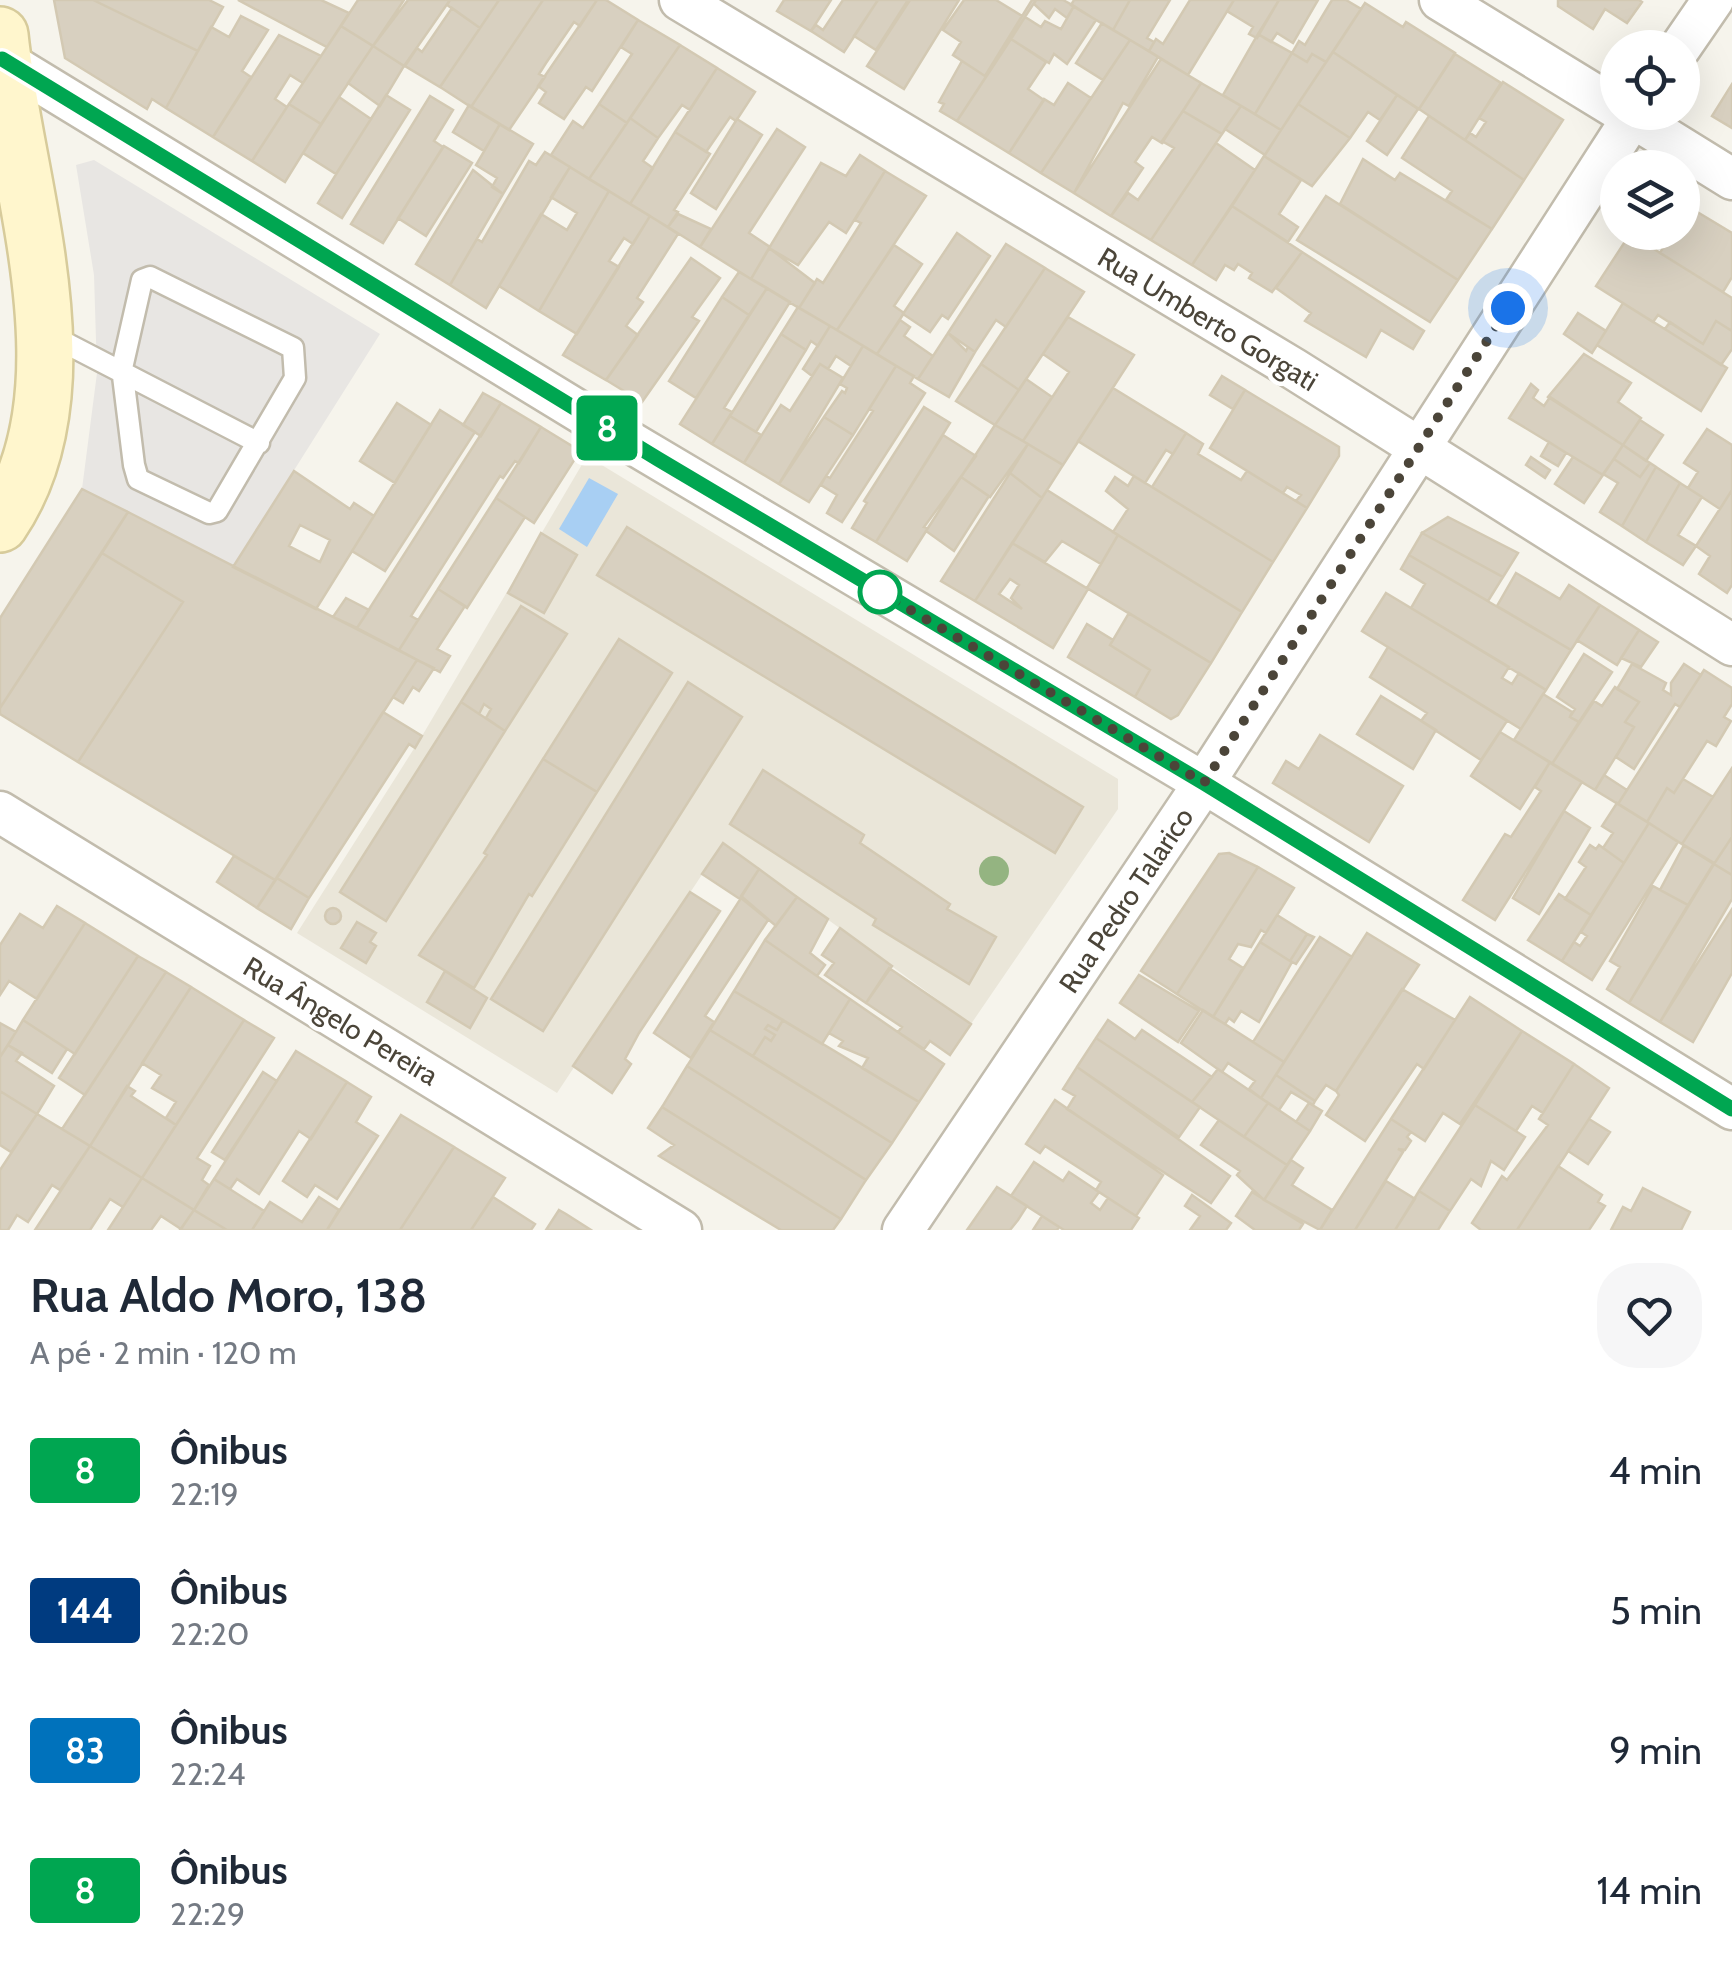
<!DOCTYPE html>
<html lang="pt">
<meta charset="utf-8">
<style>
body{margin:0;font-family:Cabin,sans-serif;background:#f6f6f7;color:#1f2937;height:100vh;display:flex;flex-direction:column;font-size:38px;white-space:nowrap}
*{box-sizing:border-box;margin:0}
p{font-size:32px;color:#747a83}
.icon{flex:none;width:55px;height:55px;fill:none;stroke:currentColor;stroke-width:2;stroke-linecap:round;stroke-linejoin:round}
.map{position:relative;height:1230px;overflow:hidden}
.sheet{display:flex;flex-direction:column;background:#fff;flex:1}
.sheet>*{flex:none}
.badge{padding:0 20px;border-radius:8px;font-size:35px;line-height:65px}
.buttons{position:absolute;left:1600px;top:30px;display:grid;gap:20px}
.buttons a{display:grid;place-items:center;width:100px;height:100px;border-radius:50%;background:#fff;box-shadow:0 10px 40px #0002;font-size:50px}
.you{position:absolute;width:50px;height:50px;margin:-25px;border:8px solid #fff;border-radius:50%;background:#1a73e8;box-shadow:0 0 0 15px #1a73e833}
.map>.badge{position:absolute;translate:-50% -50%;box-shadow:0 0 0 5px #fff}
.round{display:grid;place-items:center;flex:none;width:105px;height:105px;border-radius:40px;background:#f6f6f7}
.headline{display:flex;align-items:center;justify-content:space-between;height:170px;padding:0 30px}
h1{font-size:48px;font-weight:600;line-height:75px}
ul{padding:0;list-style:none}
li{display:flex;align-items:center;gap:30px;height:140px;padding:0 30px}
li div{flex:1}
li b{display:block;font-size:38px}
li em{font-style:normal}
li .badge{min-width:110px;font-weight:700;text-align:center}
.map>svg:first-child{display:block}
.residential{fill:#eae6d9}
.parking{fill:#e8e6e3}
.water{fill:#a8cff3}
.building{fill:#d8d0c0;stroke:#d3c9b3;stroke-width:2.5;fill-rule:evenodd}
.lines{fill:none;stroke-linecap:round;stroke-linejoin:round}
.lane-casing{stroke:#c2bcad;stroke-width:25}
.street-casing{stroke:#c2bcad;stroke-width:45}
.secondary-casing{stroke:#d7cb9b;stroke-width:60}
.lane{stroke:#fff;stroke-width:20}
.street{stroke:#fff;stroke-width:40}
.secondary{stroke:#fff6cd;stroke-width:55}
.tree{fill:#94b481}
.line-casing{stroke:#fff;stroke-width:22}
.line{stroke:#00a651;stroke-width:15}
.walk{stroke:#4b4539;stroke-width:10;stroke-dasharray:0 18}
.stop-dot{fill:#fff;stroke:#00a651;stroke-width:5}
.labels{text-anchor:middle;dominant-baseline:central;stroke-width:9;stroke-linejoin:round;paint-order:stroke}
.street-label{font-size:28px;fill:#4b4539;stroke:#fff}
</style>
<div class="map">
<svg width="1732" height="1230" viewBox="0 0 1732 1230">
<rect width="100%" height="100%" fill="#f6f4ec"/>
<path class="residential" d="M587,456L1118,779V809L971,1024L723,843L557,1093L297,933L422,736Z"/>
<path class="parking" d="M94,160L380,334L233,567L82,489L97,373L94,275L76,165Z"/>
<path class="water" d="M589,478L618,494L587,547L559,529Z"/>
<path class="building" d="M54,0H93L198,51L166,108L152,99L147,109L65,58Z
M93,0H209L223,7L198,51Z
M238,0H321L349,13L327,47Z
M358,0H404L373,46L341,26Z
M408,0H450L404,66L373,46Z
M450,0H499L480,28L447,5Z
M499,0H543L471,107L440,87Z
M543,0H597L580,26L574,22L546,63L539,74L545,77L509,130L471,107Z
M597,0H606L638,20L592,91L586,87L564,119L539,103L546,92L538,86Z
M784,0H831L811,31L777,11Z
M843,0H878L844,52L811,31L816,25L823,30Z
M878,0H908L876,50L854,36Z
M910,0H959L904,89L867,66Z
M964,0H996L1022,16L985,76L953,55L961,42L943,30Z
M1032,0H1036L957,121L940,111L944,104L939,102L962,61L985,76Z
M1036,0H1063L1074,6L1067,18L1055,9L1049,18L1034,4Z
M1074,0H1130L1113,30L1071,5Z
M1130,0H1170L1147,38L1154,42L1149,51L1113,30Z
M1190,0H1234L1188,75L1149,51L1156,39L1163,44Z
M1234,0H1279L1257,38L1249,34L1253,27L1227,11Z
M1279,0H1318L1293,43L1277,33L1271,42L1258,34Z
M1332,0H1346L1361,9L1326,62L1312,54L1307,62L1292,53L1299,41L1305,45Z
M1558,0H1639L1642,2L1627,23L1605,9L1593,29L1558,6Z
M1365,3L1403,27L1406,22L1455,53L1419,109L1333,52Z
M1074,6L1096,20L1067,64L1054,54L1049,63L1011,39L1025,17L1041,27L1045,21L1061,29Z
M452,8L480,28L440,87L405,66L417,48L422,52Z
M241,16L268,30L242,71L251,77L213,137L166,108L211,27L229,37Z
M638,20L680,45L627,123L599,104L632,54L621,47Z
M1102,23L1130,40L1103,80L1076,63Z
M341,26L373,46L321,124L289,104Z
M1258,34L1292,53L1255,114L1223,95Z
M279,35L321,56L303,83L290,75L275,99L287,107L252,161L213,137Z
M1011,39L1046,62L1028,89L1044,100L1009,153L957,121Z
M1130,40L1158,57L1129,106L1123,103L1074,193L1041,173Z
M680,45L717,68L690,110L682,105L658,138L630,118Z
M373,46L404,66L380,106L348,83Z
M1333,52L1397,95L1380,120L1368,112L1350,138L1298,104Z
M1292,53L1307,62L1312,54L1326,62L1281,130L1255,114Z
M1455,54L1501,83L1465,140L1419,109Z
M1161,59L1201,83L1162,143L1152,137L1135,162L1143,168L1111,216L1074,193Z
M717,68L755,92L736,121L730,117L706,152L675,132Z
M1503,82L1563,120L1524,180L1465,140L1470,133L1476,137L1486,122L1479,118Z
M1068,83L1091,98L1041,173L1009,153L1044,99L1054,105Z
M1201,83L1241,106L1222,134L1183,111Z
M1732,84V128L1712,116Z
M386,95L410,110L342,218L318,203Z
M1397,95L1418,109L1387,155L1367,141Z
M430,96L453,110L434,141L443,147L383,243L351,224Z
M339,97L371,119L336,174L303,153Z
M289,104L321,124L285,182L252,161Z
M599,104L627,123L589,179L551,155L573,121L583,128Z
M1298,104L1350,138L1312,186L1264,156Z
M469,105L500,124L484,151L453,132Z
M1241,106L1281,130L1265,155L1225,129Z
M1183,111L1222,134L1151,240L1111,216L1128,193L1138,200L1174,148L1162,141Z
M1429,116L1524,180L1492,229L1446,200L1452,191L1402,158Z
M630,118L658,138L643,161L653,168L630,204L589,179Z
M737,119L762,135L716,209L691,193Z
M500,124L533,144L503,194L492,187L497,178L476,165Z
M777,129L805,147L749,233L770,247L751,279L700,247Z
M675,132L710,154L674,210L678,212L668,227L630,204Z
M1216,143L1255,170L1192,265L1151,240Z
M444,146L472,163L426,236L398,218Z
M545,152L570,167L486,308L450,285L477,239L482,242L529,161L536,165Z
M860,155L885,171L846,233L829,222L798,265L769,248L821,163L846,176Z
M1264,156L1301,180L1279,214L1298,227L1288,242L1232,206Z
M1363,159L1395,180L1400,173L1492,229L1458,280L1340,204Z
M570,167L609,191L539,311L499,286L541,214L567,230L577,213L551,197Z
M473,170L503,194L450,285L416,264Z
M885,171L926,196L837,330L799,308L817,279L823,283L861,223L855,220Z
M609,191L650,216L633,244L624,238L609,261L619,267L577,334L539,311Z
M1326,196L1458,280L1430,322L1297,240Z
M1232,206L1302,252L1272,292L1249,278L1252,273L1238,264L1234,270L1225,265L1216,280L1192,265Z
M1689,207L1732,233V277L1723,292L1660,253L1672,232H1682V216Z
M678,214L711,229L700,247L668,227Z
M650,216L678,234L637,298L643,302L626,326L638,335L606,380L563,355Z
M957,233L990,256L948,319L942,315L930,332L903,314Z
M1630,234L1732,298V331L1716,321L1703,344L1658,315L1653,322L1596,286Z
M1006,244L1045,268L1006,327L996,320L975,352L948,333Z
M894,245L922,264L894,306L904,313L877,354L837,330Z
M769,248L815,283L799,308L751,279Z
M1302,252L1424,331L1413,349L1381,330L1366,357L1305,321L1311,313L1276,288Z
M691,258L720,278L692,317L699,321L642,402L606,380Z
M1045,268L1084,292L1019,390L981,364Z
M739,272L767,288L749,315L722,297Z
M767,288L790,302L724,408L732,412L712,444L680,424Z
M722,297L749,315L696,398L669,381Z
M1623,303L1727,368L1701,411L1597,345Z
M798,307L830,326L818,346L811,341L806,350L781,334Z
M1578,313L1606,331L1592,353L1564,334Z
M1068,317L1134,355L1063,465L1023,441L1069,372L1043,354Z
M900,320L910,327L904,336L933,356L918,379L877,354Z
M1716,321L1732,331V349L1721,365L1665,329L1670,322L1703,344Z
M830,326L863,346L851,366L836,356L828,369L820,364L812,376L803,369Z
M948,333L966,351L968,347L975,352L949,397L918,379Z
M781,334L806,350L756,432L730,416Z
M863,346L896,366L853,435L824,417L842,391L845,393L847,388L840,384Z
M1584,354L1631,383L1618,402L1641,418L1623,445L1548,397Z
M820,364L843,378L779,484L744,463L781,405L790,411Z
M981,364L1019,390L995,425L956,401Z
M896,366L914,376L910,383L925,393L842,522L827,513L837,495L821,485L826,476L830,478L873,411L869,409Z
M1222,376L1245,390L1233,409L1210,395Z
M1026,379L1052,397L1023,441L995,425Z
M1531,384L1538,390L1533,398L1544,406L1550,397L1623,445L1603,475L1509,418Z
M1113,388L1186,433L1173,454L1166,450L1145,483L1078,441Z
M1245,390L1339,447V456L1307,508L1296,501L1301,495L1287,487L1283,493L1210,448Z
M483,393L501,403L481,436L463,425Z
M397,403L431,425L395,483L360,461Z
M501,403L541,427L519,463L515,461L503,478L500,476L411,616L418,620L399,650L357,628Z
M924,407L950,423L876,542L852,528L867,503L864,501Z
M440,410L475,432L385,571L352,551Z
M730,416L761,435L744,463L712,444Z
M824,417L853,435L809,502L779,484Z
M1640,420L1663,435L1646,461L1623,445Z
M995,425L1028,444L990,497L961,477Z
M541,427L580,451L534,523L496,498Z
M1707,429L1732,445V490L1720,509L1688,488L1698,472L1684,463Z
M1186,433L1203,444L1198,454L1241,480L1247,471L1307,508L1273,562L1152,487Z
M943,435L976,456L924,527L928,528L907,561L876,542Z
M1549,442L1566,453L1558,466L1541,456Z
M1028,444L1063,465L1042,498L1010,473Z
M1623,445L1650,463L1640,477L1614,459Z
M1531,457L1550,470L1545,478L1526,465Z
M1573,457L1603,475L1584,503L1555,484Z
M1614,459L1640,477L1650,463L1656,467L1622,526L1600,512L1618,483L1603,474Z
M1656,467L1680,483L1646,542L1622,526Z
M294,471L350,509L354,503L374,516L316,609L233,567ZM300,525L330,540L320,562L289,546Z
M1010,473L1042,498L975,601L941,581Z
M1134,476L1273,562L1242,612L1113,532L1128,509L1106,491L1115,477L1128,486Z
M961,477L989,496L954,551L926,531Z
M1680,483L1702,497L1678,535L1696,546L1683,565L1646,542Z
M82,489L128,512L0,708V618Z
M1047,490L1118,535L1101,564L1062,541L1045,562L1012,543Z
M1732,490V585L1727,593L1699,574L1710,556L1696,546Z
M496,498L525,517L467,608L438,589Z
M128,512L417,660L275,880L78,762L183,602L102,553Z
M1448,517L1518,553L1503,577L1422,533Z
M627,527L1083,807L1055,853L597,575Z
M541,533L577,555L544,613L508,593Z
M1422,533L1503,577L1488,601L1409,555Z
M1118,535L1242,612L1211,663L1087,588Z
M1012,543L1088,589L1053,648L975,601ZM1010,579L1019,585L1011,598L1022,609L999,594Z
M102,553L183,602L78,762L0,714V708Z
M1409,555L1571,650L1546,690L1411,608L1425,584L1401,569Z
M1516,573L1560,599L1569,585L1600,605L1571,650L1497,606Z
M438,589L465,606L437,649L450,656L440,672L399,650Z
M1386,593L1509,667L1502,678L1512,684L1519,673L1546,690L1521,729L1362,631Z
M346,598L369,610L357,628L333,617Z
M1600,605L1639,630L1617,665L1577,640Z
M521,606L567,634L505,731L486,718L491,709L484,704L479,714L461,702Z
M1129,613L1211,663L1178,715L1171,719L1135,697L1150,670L1110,645Z
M1087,624L1113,640L1110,645L1150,670L1135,697L1068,657Z
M1639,630L1658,642L1641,667L1621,658Z
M619,639L672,673L597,792L543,759Z
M1388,647L1507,721L1481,760L1421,721L1427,713L1370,677Z
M1584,654L1612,672L1579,722L1570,717L1575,709L1557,697Z
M417,660L434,668L419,691L413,687L403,703L393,697Z
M1632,664L1666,683L1663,690L1671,695V683L1684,664L1701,675L1680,707L1675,704L1634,769L1616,757L1634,727L1625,722L1639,702L1617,689Z
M1704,670L1732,688V704L1724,717L1731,721L1716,746L1707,741L1674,793L1667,788L1647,822L1618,804Z
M688,682L742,717L543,1031L491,999Z
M1615,687L1639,702L1625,722L1634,727L1595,790L1552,764L1594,701L1602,706Z
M1543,694L1572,712L1570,717L1579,722L1552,764L1514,740Z
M1381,696L1436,730L1413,769L1357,734Z
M461,702L505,731L386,921L340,892Z
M383,712L422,736L415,748L409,744L309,898L277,878Z
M1500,732L1550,762L1520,809L1471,776Z
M1320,735L1403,786L1369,842L1273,783L1286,761L1299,769Z
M543,759L597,792L532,896L529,894L474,988L419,955L487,855L484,853Z
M1550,762L1582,782L1495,920L1463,900L1505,834L1511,837L1541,791L1535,787Z
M1732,768V837L1714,864L1682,844Z
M763,770L864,835L860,843L950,904L947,909L996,937L969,984L873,925L876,919L730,824Z
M1604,775L1627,790L1618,804L1595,790Z
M1683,779L1713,797L1682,844L1647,822L1667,788L1674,793Z
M1617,803L1649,823L1624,863L1603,848L1613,833L1602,826Z
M1564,811L1590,828L1539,914L1513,898Z
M1649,823L1678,842L1592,980L1562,961L1574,942L1580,946L1587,936L1581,932Z
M1732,837V875L1714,864Z
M723,843L759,869L740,899L702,874Z
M1590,845L1596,849L1599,845L1624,863L1591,915L1565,899L1586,867L1579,862Z
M1684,845L1714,863L1688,905L1660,890Z
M1229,853L1258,867L1177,994L1141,971L1219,854Z
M234,856L275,880L257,908L217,882Z
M1714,864L1732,875V899L1660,1022L1629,1003Z
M1258,867L1294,888L1266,933L1261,930L1251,947L1238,944L1229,959L1243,968L1213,1017L1177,994Z
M759,869L797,897L776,926L741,896Z
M277,878L309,898L291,929L257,908Z
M1653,886L1688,905L1629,1003L1607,989L1620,967L1610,961Z
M690,892L720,911L639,1033L625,1059L631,1064L612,1093L573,1066Z
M1559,894L1591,915L1562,961L1528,940Z
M797,897L828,919L810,953L825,965L817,976L765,940Z
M741,898L768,920L705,1016L714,1022L691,1058L654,1033Z
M57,906L85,923L37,999L9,981L0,995V945L20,914L43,928Z
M325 916a8 8 0 1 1 16 0a8 8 0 1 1-16 0Z
M1732,909V973L1693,1042L1660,1022Z
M1277,915L1307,934L1290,961L1260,942Z
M357,922L376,933L370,942L376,946L366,963L341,948Z
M85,923L138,956L75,1054L23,1020Z
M840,928L892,966L866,1003L825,975L834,963L822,955Z
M1367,933L1419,965L1336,1091L1326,1085L1315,1101L1276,1075Z
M1307,934L1314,937L1296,964L1292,962L1259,1022L1241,1011L1234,1022L1229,1018L1225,1024L1213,1017L1260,942L1290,961Z
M1320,937L1352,957L1284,1062L1253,1042Z
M765,940L850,999L822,1044L734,991Z
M138,956L166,972L85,1095L59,1078Z
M889,968L971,1024L950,1055L930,1041L924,1049L898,1032L902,1027L866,1003Z
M445,971L487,998L470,1028L427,1002Z
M166,972L191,987L90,1146L62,1129Z
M1139,975L1199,1011L1178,1042L1120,1003Z
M191,987L244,1020L176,1125L166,1118L176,1102L152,1088L161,1075L142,1063Z
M1402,989L1455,1020L1424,1069L1417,1064L1365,1141L1326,1115L1339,1095L1336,1091Z
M734,991L783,1020L777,1030L768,1025L765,1029L775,1035L771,1041L765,1037L753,1056L710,1030Z
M1470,997L1522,1031L1460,1124L1443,1113L1425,1141L1391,1119Z
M850,999L944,1064L919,1102L862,1068L868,1058L839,1046L843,1041L829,1033Z
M1203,1010L1284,1062L1261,1098L1249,1089L1255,1081L1228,1063L1222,1072L1181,1043Z
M23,1020L67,1049L52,1073L8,1045Z
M244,1020L274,1038L197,1158L210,1166L202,1180L209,1185L194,1210L142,1178Z
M783,1020L919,1102L892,1143L753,1056L765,1037L771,1041L775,1035L765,1029L768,1025L777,1030Z
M1108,1020L1135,1039L1142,1030L1212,1077L1192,1102L1096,1038Z
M0,1023L16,1032L0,1057Z
M710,1030L892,1143L866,1180L687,1066Z
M1522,1031L1574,1064L1543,1113L1532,1106L1516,1131L1475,1105Z
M1096,1038L1200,1107L1179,1137L1077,1067Z
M8,1045L22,1053L16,1061L54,1086L37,1114L0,1091V1057Z
M296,1051L347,1082L311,1139L299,1131L259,1194L237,1179L230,1189L214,1179Z
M1574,1064L1609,1088L1517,1230H1481L1472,1223L1502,1176L1507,1180L1548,1125L1539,1119Z
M687,1066L866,1180L841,1219L662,1107Z
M1077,1067L1230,1176L1211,1203L1067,1109L1075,1096L1063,1089Z
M1218,1069L1268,1103L1244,1137L1192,1102Z
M263,1072L277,1081L225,1160L212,1152Z
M1276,1075L1315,1101L1313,1105L1291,1092L1279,1110L1261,1098Z
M347,1082L371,1097L356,1122L378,1136L337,1199L315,1185L307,1197L283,1181Z
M127,1086L135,1091L131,1096L176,1125L142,1178L90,1146Z
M0,1091L37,1114L11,1152L0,1145Z
M1055,1100L1163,1175L1136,1216L1096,1190L1101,1182L1045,1146L1040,1153L1026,1144Z
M1268,1103L1310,1131L1287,1165L1244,1137Z
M1309,1103L1322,1111L1310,1131L1296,1122Z
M1475,1105L1525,1137L1504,1170L1491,1161L1481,1186L1471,1179L1450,1211L1419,1191Z
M662,1107L841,1219L833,1230H781L659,1156L674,1145L648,1128Z
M37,1114L90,1146L60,1190L52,1185L28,1222L17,1215L8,1230H0V1170Z
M401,1115L454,1147L400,1230H327Z
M1391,1119L1411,1132L1407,1137L1411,1141L1405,1150L1398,1149L1403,1152L1355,1230H1320Z
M1589,1119L1610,1132L1588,1164L1568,1151Z
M1219,1120L1287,1165L1264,1200L1237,1175L1240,1171L1201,1145Z
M90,1146L142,1178L123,1207L110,1199L90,1230H35Z
M454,1147L505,1178L471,1230H400Z
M1291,1160L1303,1168L1292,1185L1332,1210L1320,1230L1264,1200Z
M1034,1162L1063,1181L1069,1172L1099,1192L1091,1203L1100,1210L1108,1198L1139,1218L1131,1230H1064L1011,1196Z
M1558,1166L1602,1195L1598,1202L1605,1206L1589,1230H1517Z
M142,1178L194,1210L181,1229L161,1216L151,1230H108Z
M214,1179L264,1211L252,1230H227L194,1210Z
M1386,1181L1415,1199L1395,1230H1355Z
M997,1187L1027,1206L1018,1220L1010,1230H967Z
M1643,1188L1690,1212L1681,1230H1611L1623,1207L1631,1211Z
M1419,1191L1450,1211L1438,1230H1395Z
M1252,1192L1303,1224L1299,1230H1255L1236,1216Z
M1192,1195L1231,1223L1226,1230H1190L1200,1216L1185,1206Z
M319,1197L339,1210L327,1230H252L270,1202L302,1222Z
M493,1197L535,1224L531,1230H471Z
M194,1210L227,1230H180Z
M559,1210L566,1214L591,1230H546Z
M1042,1216L1059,1227L1057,1230H1033Z"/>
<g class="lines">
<g class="lane-casing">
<path id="lane" d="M150,277L293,348L295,378L217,511L209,513L138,479L134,465L122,368L142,280Z
M50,335L259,443"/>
</g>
<g class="street-casing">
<path id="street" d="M680,0L1294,369L1732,645
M1440,0L1618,109
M1680,48L1713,0
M2,59L593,420L1204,783L1732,1109
M1624,112L1732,179
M0,812L681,1230
M903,1230L1204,783L1636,112"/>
</g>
<g class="secondary-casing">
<path id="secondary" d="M0,35C15,184 93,388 0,524"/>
</g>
<use href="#lane" class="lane"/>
<use href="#street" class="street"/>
<use href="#secondary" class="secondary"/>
</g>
<circle class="tree" cx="994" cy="871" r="15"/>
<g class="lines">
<g class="line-casing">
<path id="line" d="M2,59L658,459L1204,783L1732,1109"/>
</g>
<use href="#line" class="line"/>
<path class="walk" d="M880,592L1204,783L1508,308"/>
</g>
<circle class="stop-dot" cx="880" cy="592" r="20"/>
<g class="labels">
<g class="street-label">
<text transform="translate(1208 319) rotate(31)">Rua Umberto Gorgati</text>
<text transform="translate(1126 900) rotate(-56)">Rua Pedro Talarico</text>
<text transform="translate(341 1021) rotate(31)">Rua Ângelo Pereira</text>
</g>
</g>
</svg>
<div class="buttons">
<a><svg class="icon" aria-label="locate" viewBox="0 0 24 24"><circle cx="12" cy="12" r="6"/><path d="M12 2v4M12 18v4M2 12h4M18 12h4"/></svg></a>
<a><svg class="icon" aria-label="layers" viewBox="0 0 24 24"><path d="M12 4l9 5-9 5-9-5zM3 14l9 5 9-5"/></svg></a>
</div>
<div class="you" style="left:1508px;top:308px"></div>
<b class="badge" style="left:607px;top:428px;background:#00a651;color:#fff">8</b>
</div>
<section class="sheet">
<div class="headline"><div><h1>Rua Aldo Moro, 138</h1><p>A pé · 2 min · 120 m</p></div><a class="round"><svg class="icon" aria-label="heart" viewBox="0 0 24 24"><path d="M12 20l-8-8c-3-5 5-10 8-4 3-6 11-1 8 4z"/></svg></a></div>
<ul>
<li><span class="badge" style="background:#00a651;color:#fff">8</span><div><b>Ônibus</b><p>22:19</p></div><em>4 min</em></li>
<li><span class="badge" style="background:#003b80;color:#fff">144</span><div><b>Ônibus</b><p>22:20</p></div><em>5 min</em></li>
<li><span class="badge" style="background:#0072bc;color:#fff">83</span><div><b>Ônibus</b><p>22:24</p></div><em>9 min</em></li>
<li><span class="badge" style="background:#00a651;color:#fff">8</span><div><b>Ônibus</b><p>22:29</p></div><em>14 min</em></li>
</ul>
</section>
